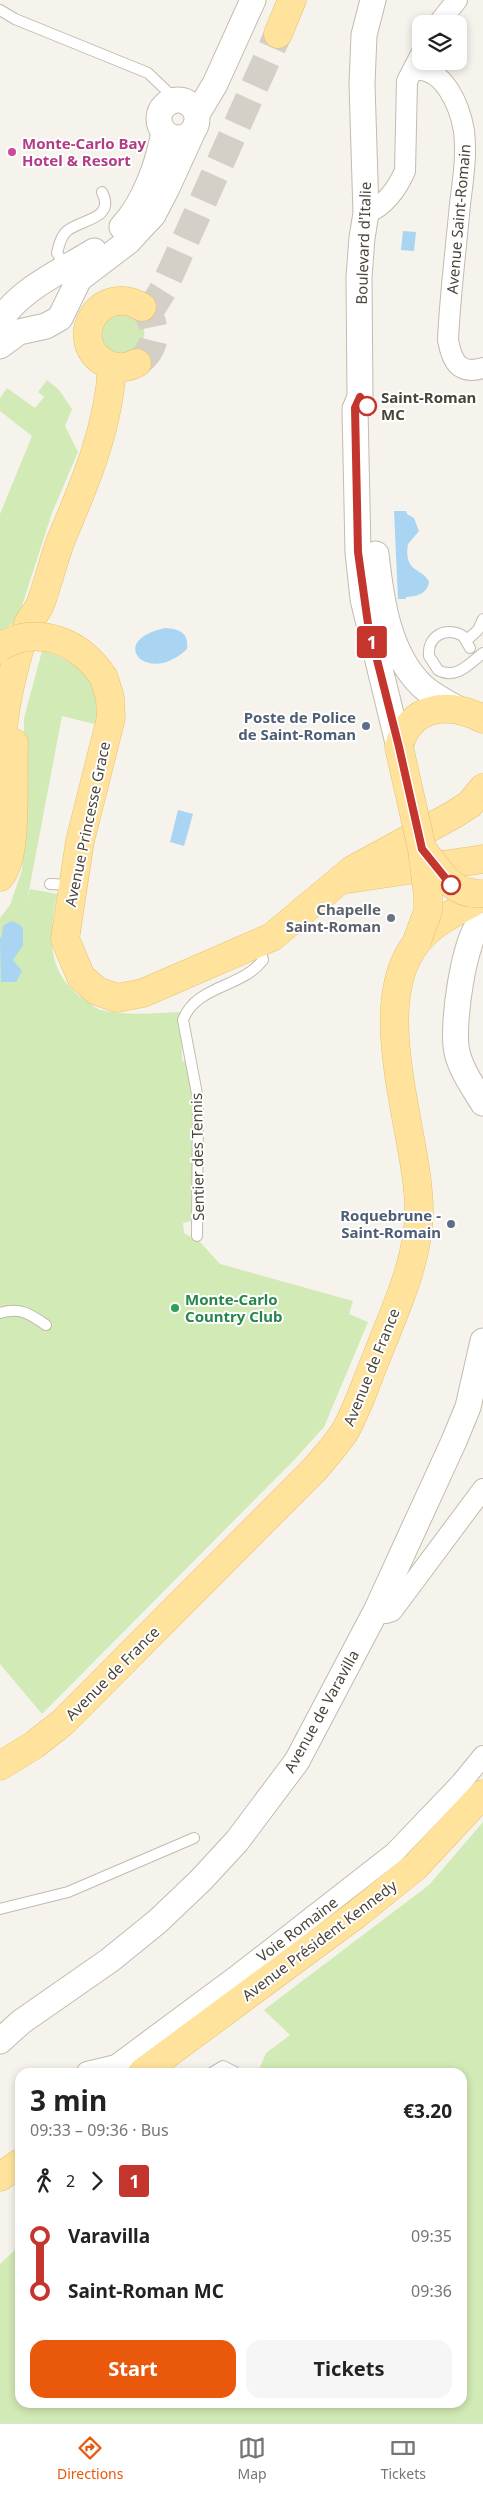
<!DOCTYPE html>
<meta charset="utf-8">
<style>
body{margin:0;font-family:"Noto Sans",sans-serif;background:#f6f6f6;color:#222;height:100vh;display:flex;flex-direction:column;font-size:19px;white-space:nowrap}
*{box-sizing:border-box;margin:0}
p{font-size:16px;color:#767676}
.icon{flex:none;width:28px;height:28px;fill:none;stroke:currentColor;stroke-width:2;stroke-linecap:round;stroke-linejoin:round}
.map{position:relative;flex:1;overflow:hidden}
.sheet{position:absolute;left:15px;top:2068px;width:452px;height:340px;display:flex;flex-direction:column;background:#fff;border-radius:15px;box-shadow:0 2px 8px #0003}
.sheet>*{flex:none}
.badge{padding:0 10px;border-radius:4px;font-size:18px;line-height:32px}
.controls{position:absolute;left:412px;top:15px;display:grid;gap:10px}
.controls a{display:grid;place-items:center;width:55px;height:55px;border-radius:10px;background:#fff;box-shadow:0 2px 8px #0003;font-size:25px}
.map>.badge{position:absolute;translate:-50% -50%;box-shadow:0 0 0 2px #fff}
.legs{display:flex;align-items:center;gap:8px;height:55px;padding:0 15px;font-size:16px}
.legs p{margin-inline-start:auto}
.overview{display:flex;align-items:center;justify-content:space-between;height:85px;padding:0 15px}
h1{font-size:28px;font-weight:700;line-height:38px}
.primary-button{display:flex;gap:10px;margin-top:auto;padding:10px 15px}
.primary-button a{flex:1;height:58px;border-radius:15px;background:#ea580c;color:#fff;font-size:20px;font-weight:700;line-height:58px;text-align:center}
.primary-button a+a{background:#f6f6f6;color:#222}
ul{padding:0 15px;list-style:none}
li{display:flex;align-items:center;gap:18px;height:55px;font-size:19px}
li i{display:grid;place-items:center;width:8px;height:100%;margin:0 6px;background:currentColor}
li i::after{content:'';width:12px;height:12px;margin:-6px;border:4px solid;border-radius:50%;background:#fff}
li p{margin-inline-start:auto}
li:first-child i{background:linear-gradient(#0000 50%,currentColor 0)}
li:last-child i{background:linear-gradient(currentColor 50%,#0000 0)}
.dock{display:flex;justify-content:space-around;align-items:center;height:70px;border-top:1px solid #e0e0e0;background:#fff;font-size:14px;color:#767676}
.dock a{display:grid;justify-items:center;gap:2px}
.dock .active{color:#ea580c}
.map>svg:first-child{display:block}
.green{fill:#d2eab5}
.water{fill:#a9d4f2}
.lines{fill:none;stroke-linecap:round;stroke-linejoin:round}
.primary-tunnel{stroke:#d4d0c8;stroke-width:28;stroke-dasharray:28 14;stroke-linecap:butt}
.service-casing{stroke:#c2bbae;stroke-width:12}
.minor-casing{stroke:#c2bbae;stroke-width:22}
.tertiary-casing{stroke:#c2bbae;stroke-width:27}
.primary-casing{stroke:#e6c16a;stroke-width:29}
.service{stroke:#fff;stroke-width:10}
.minor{stroke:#fff;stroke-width:20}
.tertiary{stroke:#fff;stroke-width:25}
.primary{stroke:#ffe39c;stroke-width:28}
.primary-bridge-casing{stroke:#e6c16a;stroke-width:29;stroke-linecap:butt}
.primary-bridge{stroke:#ffe39c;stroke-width:28}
.line-1-casing{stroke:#fff;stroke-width:11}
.line-1{stroke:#c4362d;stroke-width:8}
.hotel-dot{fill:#d1479c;stroke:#fff;stroke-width:2}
.stop-1-dot{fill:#fff;stroke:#c4362d;stroke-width:2.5}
.service-dot{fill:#5c6f8a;stroke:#fff;stroke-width:2}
.worship-dot{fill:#6b7280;stroke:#fff;stroke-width:2}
.leisure-dot{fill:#2e9e5b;stroke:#fff;stroke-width:2}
.labels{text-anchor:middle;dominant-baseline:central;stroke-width:4;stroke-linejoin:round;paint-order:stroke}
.hotel-label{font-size:15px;font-weight:bold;fill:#b23c85;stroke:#fff;text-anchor:start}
.street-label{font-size:15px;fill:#4b4439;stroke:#fff}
.stop-label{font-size:15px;font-weight:bold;fill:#4b4439;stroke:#fff;text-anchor:start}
.service-label{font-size:15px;font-weight:bold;fill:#4e5e75;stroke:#fff;text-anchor:end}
.worship-label{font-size:15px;font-weight:bold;fill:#5b616d;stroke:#fff;text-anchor:end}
.leisure-label{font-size:15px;font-weight:bold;fill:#27864d;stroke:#fff;text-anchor:start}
</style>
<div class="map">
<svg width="483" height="2423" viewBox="0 0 483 2423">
<rect width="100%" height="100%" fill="#f6f3ec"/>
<path class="green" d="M110,310L140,317C151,340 140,351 118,356L100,345L98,322Z
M47,380L59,390L72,409L65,426L78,452L52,513L17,621L0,631V514L32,436L0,411V398L7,388L35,408L44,397L38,392Z
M42,651C66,657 91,672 97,698C98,706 97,717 98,725L62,716L27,901L30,889L57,894C49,935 45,973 85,1000C90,1003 96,1009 101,1010C126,1016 156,1013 181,1012L182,1061L188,1062C199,1115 198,1168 191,1221L183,1223L184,1233L200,1242L220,1264L353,1301L349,1314L368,1322L324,1427L295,1459L42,1714L0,1664V918L10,905L22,870L24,718Z
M483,1822V2423H0V2264L20,2245V2402H462V2072H258L266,2053L290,2035L264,2010L429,1885Z"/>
<path class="water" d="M403,231L416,232L414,251L401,250Z
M394,511H406L407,514L414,518L419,531L408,544C403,574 424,568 429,582C427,594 418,596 406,597V599H398Z
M165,628C180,629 189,633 187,649C148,687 105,641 165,628Z
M178,810L193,814L184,846L170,842Z
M11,921L19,924L23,928V945L13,960L22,971L16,982H1L0,938L2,936L3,926Z"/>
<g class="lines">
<path class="primary-tunnel" d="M148,314L163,290L278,34
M137,363C157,349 160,325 142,307"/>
<g class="service-casing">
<path id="service" d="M0,10L15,19L148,73L169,93L173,101
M66,268L57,253C59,245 61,236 67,231C80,219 116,220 102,192
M467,640L478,630L483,619
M470,648L463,636C446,626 427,636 429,656L438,670C456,680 469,664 483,653
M50,884L71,885
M197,1236L198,1099L183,1020C196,985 242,988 263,960L259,945
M0,1313C20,1307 30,1314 46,1325
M0,1909L68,1892L194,1838
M213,2072L223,2066L235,2072"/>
</g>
<g class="minor-casing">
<path id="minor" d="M438,24L457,0
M414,70C444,66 460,107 464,131C467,155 463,180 460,204C456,249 450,295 448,340C452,362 459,375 483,368
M366,213C384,208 398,187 405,171L407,81L421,54
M377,1609L386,1613L392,1611L483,1489
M87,2072L116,2065L240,1973L394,1853L461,1783L483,1756"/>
</g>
<g class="tertiary-casing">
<path id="tertiary" d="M373,0L364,35L362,84L366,213L362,238L359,277L360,397L355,409L358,552L363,599L399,747
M159 119a19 19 0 1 1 38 0a19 19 0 1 1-38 0Z
M197,114L215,84L253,0
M122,227C145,202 158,164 164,132
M0,321C20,289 62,271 94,251
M0,346L19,332L46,326L60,318L79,279L129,241L138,231L153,215L167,188L193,131
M376,554C381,599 388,653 422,686C433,696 446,702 458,709
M483,919C464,934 451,1028 457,1052C461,1070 473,1087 483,1103
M0,2041L21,2022L110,1960L158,1921L201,1880L237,1841L297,1761L377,1609L454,1441L468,1407L483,1341"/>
</g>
<g class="primary-casing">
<path id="primary" d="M278,34L292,0
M137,363C127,368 117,369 107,364C65,343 98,281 142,307
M104,678L110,698L111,718L80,841L65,939L81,977L97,991L117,998L143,993L272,937L352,870L453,815L470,804L483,788
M399,747C409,705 449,701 483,719
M0,765C2,716 11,670 28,624C31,617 37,612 40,605C48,584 53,561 61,540C85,483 109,428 112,366
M0,877C19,858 12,772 14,743
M348,879L483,859
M0,1766L34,1745L62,1723L315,1469C325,1457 335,1446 344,1433C357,1411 365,1385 375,1361C393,1314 418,1264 419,1213C420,1137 364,1005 418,941C434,921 461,909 483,897
M143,2072L358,1913L415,1867L483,1794
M0,2177L20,2163"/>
</g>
<use href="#service" class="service"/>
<use href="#minor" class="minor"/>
<use href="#tertiary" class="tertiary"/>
<use href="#primary" class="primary"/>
<g class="primary-bridge-casing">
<path id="primary-bridge" d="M0,647C38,623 82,643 104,678
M399,747L422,849L428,896V911L417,941
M423,850C439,871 453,897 483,893"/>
</g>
<use href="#primary-bridge" class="primary-bridge"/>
</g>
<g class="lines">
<g class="line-1-casing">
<path id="line-1" d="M367,406L360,397L355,408L358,552L368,624L399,747L422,849L451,885"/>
</g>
<use href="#line-1" class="line-1"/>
</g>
<circle class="hotel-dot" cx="12" cy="152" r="5"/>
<g class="stop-1-dot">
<circle cx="367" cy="406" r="9"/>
<circle cx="451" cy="885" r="9"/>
</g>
<g class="service-dot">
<circle cx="366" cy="726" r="5"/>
<circle cx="451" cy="1224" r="5"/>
</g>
<circle class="worship-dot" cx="391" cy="918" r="5"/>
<circle class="leisure-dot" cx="175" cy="1308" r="5"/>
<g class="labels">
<g class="hotel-label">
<text x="22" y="143">Monte-Carlo Bay<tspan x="22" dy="17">Hotel &amp; Resort</tspan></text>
</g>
<g class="street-label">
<text transform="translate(458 219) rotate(-85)">Avenue Saint-Romain</text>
<text transform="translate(363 243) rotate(-88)">Boulevard d'Italie</text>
<text transform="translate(87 824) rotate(-78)">Avenue Princesse Grace</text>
<text transform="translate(197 1157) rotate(-91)">Sentier des Tennis</text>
<text transform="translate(371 1367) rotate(-68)">Avenue de France</text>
<text transform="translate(112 1673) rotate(-45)">Avenue de France</text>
<text transform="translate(321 1711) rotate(-61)">Avenue de Varavilla</text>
<text transform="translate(297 1929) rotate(-37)">Voie Romaine</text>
<text transform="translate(319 1940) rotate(-37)">Avenue Président Kennedy</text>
</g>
<g class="stop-label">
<text x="381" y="397">Saint-Roman<tspan x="381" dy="17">MC</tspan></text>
</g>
<g class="service-label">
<text x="356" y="717">Poste de Police<tspan x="356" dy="17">de Saint-Roman</tspan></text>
<text x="441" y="1215">Roquebrune -<tspan x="441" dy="17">Saint-Romain</tspan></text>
</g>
<g class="worship-label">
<text x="381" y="909">Chapelle<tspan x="381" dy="17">Saint-Roman</tspan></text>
</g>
<g class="leisure-label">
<text x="185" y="1299">Monte-Carlo<tspan x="185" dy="17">Country Club</tspan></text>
</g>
</g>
</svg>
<div class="controls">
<a><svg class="icon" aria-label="layers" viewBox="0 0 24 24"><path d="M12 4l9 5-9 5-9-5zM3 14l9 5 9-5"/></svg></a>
</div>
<b class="badge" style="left:372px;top:642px;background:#c4362d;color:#fff">1</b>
<section class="sheet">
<div class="overview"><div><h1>3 min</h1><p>09:33 – 09:36 · Bus</p></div><b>€3.20</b></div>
<div class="legs"><svg class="icon" aria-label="walk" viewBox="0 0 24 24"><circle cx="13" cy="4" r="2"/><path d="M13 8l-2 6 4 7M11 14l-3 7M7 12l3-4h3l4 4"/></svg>2<svg class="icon" aria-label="forward" viewBox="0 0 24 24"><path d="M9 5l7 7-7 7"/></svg><b class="badge" style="background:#c4362d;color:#fff">1</b></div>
<ul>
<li><i style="color:#c4362d"></i><b>Varavilla</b><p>09:35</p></li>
<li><i style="color:#c4362d"></i><b>Saint-Roman MC</b><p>09:36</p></li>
</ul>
<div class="primary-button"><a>Start</a><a>Tickets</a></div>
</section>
</div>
<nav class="dock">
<a class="active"><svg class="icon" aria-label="directions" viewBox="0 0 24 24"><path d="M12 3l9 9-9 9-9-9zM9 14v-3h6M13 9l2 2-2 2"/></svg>Directions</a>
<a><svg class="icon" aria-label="map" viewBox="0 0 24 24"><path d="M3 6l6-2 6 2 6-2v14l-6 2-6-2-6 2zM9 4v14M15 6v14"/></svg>Map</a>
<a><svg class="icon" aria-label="tickets" viewBox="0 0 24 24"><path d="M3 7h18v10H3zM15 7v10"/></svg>Tickets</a>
</nav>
